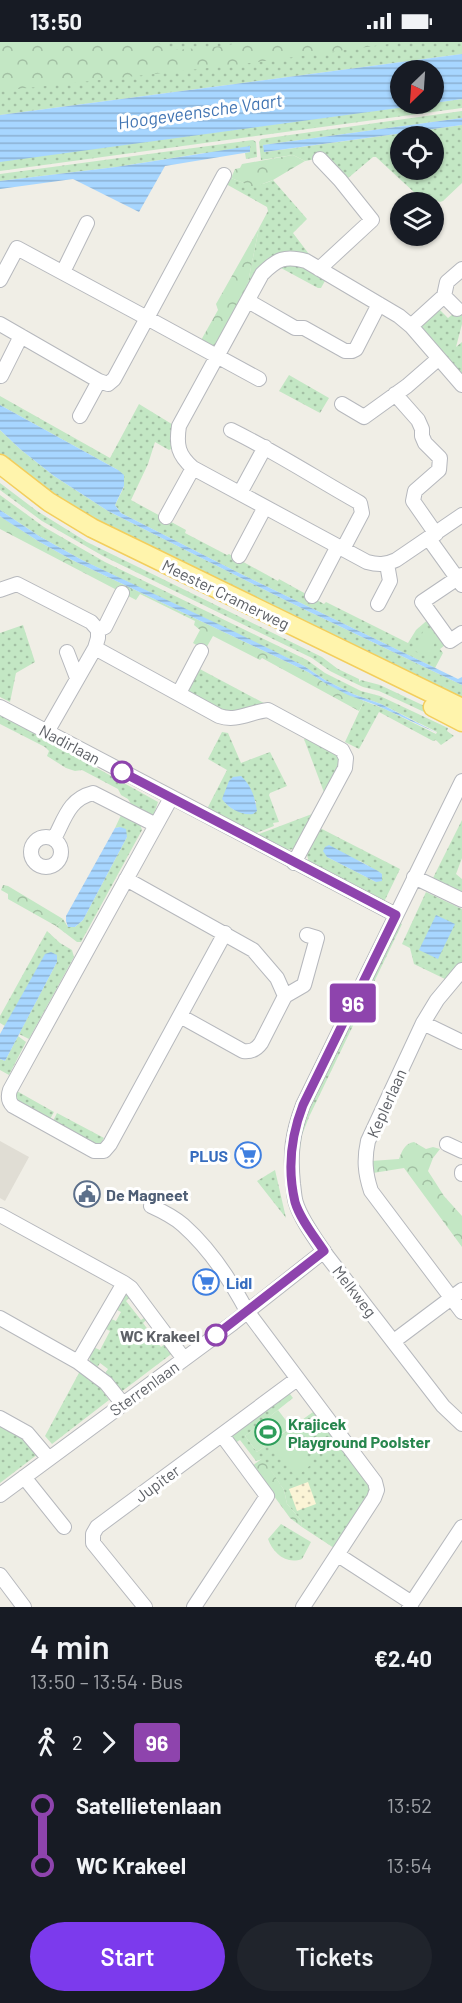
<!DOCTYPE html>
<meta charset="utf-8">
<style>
body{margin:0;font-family:Barlow,sans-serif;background:#20242c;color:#f1f3f6;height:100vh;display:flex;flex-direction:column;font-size:22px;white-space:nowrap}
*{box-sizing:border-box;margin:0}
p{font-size:20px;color:#9ea1a6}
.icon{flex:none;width:33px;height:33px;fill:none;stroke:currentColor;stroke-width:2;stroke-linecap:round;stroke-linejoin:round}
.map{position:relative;height:1565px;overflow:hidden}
.details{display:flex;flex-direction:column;background:#171b24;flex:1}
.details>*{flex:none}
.badge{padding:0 12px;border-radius:4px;font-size:21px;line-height:39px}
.needle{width:39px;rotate:205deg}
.tools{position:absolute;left:390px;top:18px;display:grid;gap:12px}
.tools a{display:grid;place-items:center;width:54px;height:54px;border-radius:50%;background:#171b24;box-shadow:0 2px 4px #0004;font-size:30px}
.map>.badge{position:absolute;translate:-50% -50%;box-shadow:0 0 0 3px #fff}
.legs{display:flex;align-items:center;gap:9px;height:66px;padding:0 30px;font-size:20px}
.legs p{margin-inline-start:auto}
.summary{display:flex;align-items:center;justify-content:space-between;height:102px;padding:0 30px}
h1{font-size:33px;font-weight:600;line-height:45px}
.action{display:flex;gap:12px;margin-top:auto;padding:12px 30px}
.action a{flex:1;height:69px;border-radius:36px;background:#7c3aed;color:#fff;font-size:24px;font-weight:600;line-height:69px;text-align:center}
.action a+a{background:#20242c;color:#f1f3f6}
ul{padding:0 30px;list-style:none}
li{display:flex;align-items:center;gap:21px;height:60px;font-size:22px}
li i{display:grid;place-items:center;width:9px;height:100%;margin:0 8px;background:currentColor}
li i::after{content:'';width:15px;height:15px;margin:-8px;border:4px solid;border-radius:50%;background:#171b24}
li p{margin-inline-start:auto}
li:first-child i{background:linear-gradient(#0000 50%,currentColor 0)}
li:last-child i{background:linear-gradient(currentColor 50%,#0000 0)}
.status{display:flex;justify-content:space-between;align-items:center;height:42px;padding:0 30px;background:#171b24;direction:ltr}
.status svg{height:16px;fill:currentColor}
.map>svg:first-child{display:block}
.education{fill:#e0ddd4}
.grass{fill:url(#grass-dots);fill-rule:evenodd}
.forest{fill:url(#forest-crowns)}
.sand{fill:url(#sand-dots)}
.pitch{fill:#c3e7c4}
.water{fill:url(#water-rules)}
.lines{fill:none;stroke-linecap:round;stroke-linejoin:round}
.minor-casing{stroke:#b6b8bd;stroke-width:16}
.major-casing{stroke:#f3ce5c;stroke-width:21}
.minor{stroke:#fff;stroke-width:14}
.major{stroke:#fff4ac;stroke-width:18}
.line-1-casing{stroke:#fff;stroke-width:14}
.line-1{stroke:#8e44ad;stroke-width:9}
.stop-1-dot{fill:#fff;stroke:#8e44ad;stroke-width:3}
.labels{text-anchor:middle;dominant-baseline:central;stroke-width:6;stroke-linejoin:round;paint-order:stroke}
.street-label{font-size:16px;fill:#5e6167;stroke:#fff}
.shop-label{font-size:16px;font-weight:bold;fill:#366cbe;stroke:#fff;text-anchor:end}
.service-label{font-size:16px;font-weight:bold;fill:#4e5e75;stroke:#fff;text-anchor:start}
.stop-label{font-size:16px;font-weight:bold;fill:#5e6167;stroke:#fff;text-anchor:end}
.leisure-label{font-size:16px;font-weight:bold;fill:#27864d;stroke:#fff;text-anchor:start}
.water-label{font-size:18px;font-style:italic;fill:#4275b3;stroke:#fff}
</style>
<div class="status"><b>13:50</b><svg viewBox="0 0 49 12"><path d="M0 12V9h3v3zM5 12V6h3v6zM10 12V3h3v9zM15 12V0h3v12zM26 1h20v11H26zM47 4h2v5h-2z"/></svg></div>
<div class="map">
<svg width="462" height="1565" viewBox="0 0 462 1565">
<defs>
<pattern id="grass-dots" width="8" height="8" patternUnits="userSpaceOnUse" patternTransform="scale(1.5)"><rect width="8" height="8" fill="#c3e7c4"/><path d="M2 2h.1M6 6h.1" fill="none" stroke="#a2bfa3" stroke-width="1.8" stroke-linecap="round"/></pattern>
<pattern id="forest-crowns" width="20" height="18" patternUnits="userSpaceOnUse" patternTransform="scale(1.5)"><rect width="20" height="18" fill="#c3e7c4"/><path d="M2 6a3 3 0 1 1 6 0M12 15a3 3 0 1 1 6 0" fill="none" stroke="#a2bfa3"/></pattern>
<pattern id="sand-dots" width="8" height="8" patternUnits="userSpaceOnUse" patternTransform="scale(1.5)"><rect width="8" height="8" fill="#fbf4d6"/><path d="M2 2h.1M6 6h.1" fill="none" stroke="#cec9b1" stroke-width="1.8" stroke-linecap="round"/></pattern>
<pattern id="water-rules" width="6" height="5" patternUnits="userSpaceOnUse" patternTransform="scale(1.5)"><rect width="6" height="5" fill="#a7d6ff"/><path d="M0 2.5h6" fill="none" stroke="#8bb1d2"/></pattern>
</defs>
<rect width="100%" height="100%" fill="#f0eee6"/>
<path class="education" d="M0,1099L29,1115L5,1159L0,1156Z"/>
<path class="grass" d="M0,0H462V12L0,73Z
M462,57V66L0,129V120L2,119Z
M462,69V76L263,103L265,110L462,83V141L443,159L440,160L416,152L376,115H373L347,137L316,117L305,119L293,113L261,118L259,100L261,97ZM400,94H434V128H400Z
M253,98L256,100L257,115L246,117L245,111L250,110L204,111L116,125L0,139V132Z
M231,136C249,143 255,146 273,138L307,177L293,191L312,216L291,211L245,255L259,186L268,169L267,165L226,142Z
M283,222L299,224L326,237L321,246H318L281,226Z
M462,265V282L456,305L462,300V337L421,285L439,267L448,276Z
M289,333L329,356L320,371L279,349Z
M0,354L110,416L139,362L175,384L173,406L169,408L155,400L148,422L131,458L186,488L185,491L227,513L229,512L278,539L279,537L324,562L326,560L408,601L416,588L431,575L449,600L440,607L443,611L435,626L239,531L121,471L115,463L124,445L118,428L0,363Z
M0,388L20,407L54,434L108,469L289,560L462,643V658L107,491L0,418Z
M0,441L37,469L87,500L322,615L338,627L359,637V640L361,638L380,643L452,677L450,682L379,649L363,645L342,635L330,629L312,616L103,514L42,479L0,448Z
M0,453L44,485L105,520L307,618L325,631L361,649L380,654L448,686L447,689L454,694L441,703L436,698L433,699L379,670L359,707L345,700L364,659L385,667L436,692L437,690L381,662L353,652L325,638L304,624L82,518L39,494L0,468Z
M23,583L35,620L16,631L10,660L0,655V591Z
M196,625L260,659L266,662L234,674L185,648Z
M0,672L158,760L152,778L136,770L128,757L121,753L118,747L82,728L75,729L66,726L47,714L49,709L45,705L0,682Z
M222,690L228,691L241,721L270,710L287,744L270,751L269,753L279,780L273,781L274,784L254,792L207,767L227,728L208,717ZM256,759V769L234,768L225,761Z
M304,697H306L332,710L336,709L342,717L325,753Z
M122,771L140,782L142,788L81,900H77L56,884L63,877L68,885H75L83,878L127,795L120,785L115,786Z
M312,772L293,807C282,810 270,800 260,795L259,792Z
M462,778V816L456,832L462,837V850L433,836Z
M320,786L400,827L384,860L309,821L307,813ZM327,815L360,819L382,832L376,840Z
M426,850L462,867V921L447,938L414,922L410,906L402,902Z
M398,880L402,882L309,1075L302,1093L300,1107H297L307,1068Z
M47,889L60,901L72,908L74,915L29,997L19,992L57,920V913L21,957L5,984L0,981V974Z
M18,994L26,1000L9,1033L0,1028V1017L5,1019Z
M15,1048L54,1070L49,1079L18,1062L14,1056Z
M57,1071L104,1096L99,1104L96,1105L52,1081Z
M275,1128L286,1176L257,1139Z
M127,1249L131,1254L126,1259L141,1278L147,1274L148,1276L143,1281L149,1289L155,1285L158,1289L152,1294L161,1305L166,1301L174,1310L121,1350L104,1333L108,1327L100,1321L96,1327C87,1320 89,1313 93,1305L100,1308L110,1289L104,1286L109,1276L116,1279L121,1270L114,1266Z
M80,1329L100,1345L109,1358L52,1402L45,1394Z
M287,1348L293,1356L245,1394L257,1410L313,1370L372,1448L334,1506L302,1485L301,1478L287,1462L284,1448L263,1417L256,1419L240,1398L233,1402L232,1393Z
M0,1379L21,1392L38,1412L0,1441Z
M281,1482L311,1500L302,1517C286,1523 273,1511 268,1497Z"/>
<path class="forest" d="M0,0H155L175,8L223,4L243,0H403L235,23L0,49Z
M293,113L305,119L273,138L257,144H251L231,136L235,127L240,126L242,122Z
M259,186L245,255L216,308L200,300L218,268L216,262Z
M0,474L38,499L72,518L308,630L325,641L364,659L359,669L262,616L260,618L213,594L205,608L193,601L200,588L194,583L195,579L140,552L136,558L0,487Z
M3,843L8,844L63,877L56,884L8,857V852L1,848Z
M414,1100L426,1107L433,1105L440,1107L433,1116L428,1129L444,1154L462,1174V1205L404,1126L373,1131L371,1119L399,1117C402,1109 405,1101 414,1100Z
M263,1416L284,1448L287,1462L301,1478L302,1485L290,1476L252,1424Z"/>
<path class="sand" d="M308,1440L316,1462L297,1469L289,1447Z"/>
<path class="pitch" d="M424,587L438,593L429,615L415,609Z
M278,1368L291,1385L257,1410L245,1394Z
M289,1390L313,1421L296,1435L272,1404Z"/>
<path class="water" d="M462,12V57L434,61V28H400V62H428L0,120V73Z
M462,76V83L264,110L263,103Z
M250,104V110L165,124L139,170L73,137L0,147V139L116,125Z
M0,363L118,428L124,433V444L115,463L121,471L239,531L458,637L462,635V643L289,560L108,469L54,434L20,407L0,388Z
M0,468L39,494L82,518L233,589L304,624L325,638L353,652L381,662L437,691L376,663L348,653L325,641L308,630L72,518L38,499L4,477L0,474Z
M241,734C251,743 255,755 257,769L253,772C242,774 228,766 222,757L229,739L233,735Z
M120,785L126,787L127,795L83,878L75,885H68L66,879V874L115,786Z
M329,803L378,829L382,832V839L376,840L327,815L323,809L325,805Z
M436,873L455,882L438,917L419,908Z
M51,910L57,913V920L5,1019L0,1017V992L45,912Z"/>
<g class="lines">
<g class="minor-casing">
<path id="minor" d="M224,133L147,276L259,337
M319,227L372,178L340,138L320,117
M63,230L87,181
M0,238L17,206L147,276L114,337L108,342L99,339L0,282
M444,254L457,267
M248,259L295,286H304L345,309H352L356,307L379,262
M411,284L444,254L447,240L462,227
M1,334L21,294
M462,343L411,284L399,274L306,219C285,213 277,217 262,232L179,384C176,403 178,413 193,426L367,520C378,523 385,523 396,518L462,473
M395,352L418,378L422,387V394L425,401L440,416L439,428L415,449L413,459L436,492
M342,362L364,375L407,344L438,317
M80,374L99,339
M231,388C276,410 317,437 360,461L362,471L343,507
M240,451L265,405
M166,475L193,426
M429,497L462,543
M239,514L265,465
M462,533L422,560L450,599L462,591
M0,548L17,542L91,580L98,588V596L95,606L47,690
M312,554L338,504
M378,562L390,539L387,522
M98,588L105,585L122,551
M95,606L219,674C237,680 250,670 268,668L342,708L346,716L345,726L294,821
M67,610L77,636
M179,651L201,609
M0,665L396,873
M462,739L303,1063C292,1092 290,1111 293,1142C294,1148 294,1155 296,1161C301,1178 317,1199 327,1214L443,1364L462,1382
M171,756L10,1048C8,1054 8,1059 13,1064L94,1109H104L110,1102L225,891
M31 810a15 15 0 1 1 30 0a15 15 0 1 1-30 0Z
M54,797C65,776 69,757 93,751L156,783
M414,835L462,858
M126,837L253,908L277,936L285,954L261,1001C256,1008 251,1010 243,1009L180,974
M462,928L437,958L423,981L368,1099C364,1117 365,1131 371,1149L462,1270
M285,954L304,943L317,896L307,893
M423,981L462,1000
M447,1102L462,1109
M462,1130V1132
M151,1164C162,1169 174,1175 183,1183C209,1206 231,1239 247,1269L375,1440L377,1448L374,1456L303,1565
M0,1173L124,1241L78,1320
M124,1241L131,1246L184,1317
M0,1276L78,1320L106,1341L123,1362
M394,1299L462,1248
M0,1376L27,1391L49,1417
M24,1435L64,1485
M0,1453L233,1281L324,1209
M338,1513L412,1561
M0,1533L24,1565
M145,1565L93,1501V1492L97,1485L297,1337
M194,1565L267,1454L222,1393
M409,1565L462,1485"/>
</g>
<g class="major-casing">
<path id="major" d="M0,422L49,460L92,486L462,666
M433,665L462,680"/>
</g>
<use href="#minor" class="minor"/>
<use href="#major" class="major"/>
</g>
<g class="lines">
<g class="line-1-casing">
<path id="line-1" d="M122,730L396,873L303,1063C291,1094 287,1126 295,1160C300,1177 314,1194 324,1209L216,1293"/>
</g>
<use href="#line-1" class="line-1"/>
</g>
<defs>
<g id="supermarket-ring" transform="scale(1.35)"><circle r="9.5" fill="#fff" stroke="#3f7fe0" stroke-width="1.5"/><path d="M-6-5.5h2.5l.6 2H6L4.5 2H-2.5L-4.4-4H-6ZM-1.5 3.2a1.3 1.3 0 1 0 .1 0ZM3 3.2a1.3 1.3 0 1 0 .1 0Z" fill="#3f7fe0"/></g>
<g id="civic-ring" transform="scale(1.35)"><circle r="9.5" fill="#fff" stroke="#5c6f8a" stroke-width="1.5"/><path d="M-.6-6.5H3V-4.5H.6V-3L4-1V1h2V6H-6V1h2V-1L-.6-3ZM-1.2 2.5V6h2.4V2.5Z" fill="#5c6f8a"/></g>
<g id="stadium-ring" transform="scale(1.35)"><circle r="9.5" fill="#fff" stroke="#2e9e5b" stroke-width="1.5"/><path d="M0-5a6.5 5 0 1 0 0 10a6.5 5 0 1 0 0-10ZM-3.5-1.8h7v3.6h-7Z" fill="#2e9e5b"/></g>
</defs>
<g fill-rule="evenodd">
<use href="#supermarket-ring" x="248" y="1113"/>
<use href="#civic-ring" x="87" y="1152"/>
<use href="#supermarket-ring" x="206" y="1240"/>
<use href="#stadium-ring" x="268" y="1390"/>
</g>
<g class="stop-1-dot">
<circle cx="122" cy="730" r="10"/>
<circle cx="216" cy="1293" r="10"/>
</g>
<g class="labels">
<g class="street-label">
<text transform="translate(226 552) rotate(26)">Meester Cramerweg</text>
<text transform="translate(70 702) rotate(28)">Nadirlaan</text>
<text transform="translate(386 1061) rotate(-66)">Keplerlaan</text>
<text transform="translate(355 1249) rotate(52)">Melkweg</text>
<text transform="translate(144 1346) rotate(-36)">Sterrenlaan</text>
<text transform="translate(157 1441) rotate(-36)">Jupiter</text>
</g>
<g class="shop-label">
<text x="228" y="1113">PLUS</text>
<text x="226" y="1240" text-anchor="start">Lidl</text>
</g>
<g class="service-label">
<text x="106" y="1152">De Magneet</text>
</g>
<g class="stop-label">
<text x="200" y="1293">WC Krakeel</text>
</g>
<g class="leisure-label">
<text x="288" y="1381">Krajicek<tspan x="288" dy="18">Playground Poolster</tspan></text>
</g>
<g class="water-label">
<text transform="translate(200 69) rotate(-8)">Hoogeveensche Vaart</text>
</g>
</g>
</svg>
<div class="tools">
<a><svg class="needle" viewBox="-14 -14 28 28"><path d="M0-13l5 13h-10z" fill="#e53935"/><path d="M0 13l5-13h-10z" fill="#9ea1a6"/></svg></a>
<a><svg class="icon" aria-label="locate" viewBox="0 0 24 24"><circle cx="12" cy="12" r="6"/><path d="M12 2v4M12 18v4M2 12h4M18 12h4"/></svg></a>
<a><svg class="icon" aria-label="layers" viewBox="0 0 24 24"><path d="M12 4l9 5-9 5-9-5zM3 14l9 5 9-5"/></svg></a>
</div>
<b class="badge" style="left:353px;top:961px;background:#8e44ad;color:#fff">96</b>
</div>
<section class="details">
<div class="summary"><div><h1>4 min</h1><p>13:50 – 13:54 · Bus</p></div><b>€2.40</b></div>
<div class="legs"><svg class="icon" aria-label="walk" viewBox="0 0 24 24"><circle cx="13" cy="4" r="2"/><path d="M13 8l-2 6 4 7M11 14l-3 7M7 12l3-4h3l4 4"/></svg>2<svg class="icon" aria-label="forward" viewBox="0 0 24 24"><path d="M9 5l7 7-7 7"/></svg><b class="badge" style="background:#8e44ad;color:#fff">96</b></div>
<ul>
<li><i style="color:#8e44ad"></i><b>Satellietenlaan</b><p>13:52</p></li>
<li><i style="color:#8e44ad"></i><b>WC Krakeel</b><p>13:54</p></li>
</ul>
<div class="action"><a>Start</a><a>Tickets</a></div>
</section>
